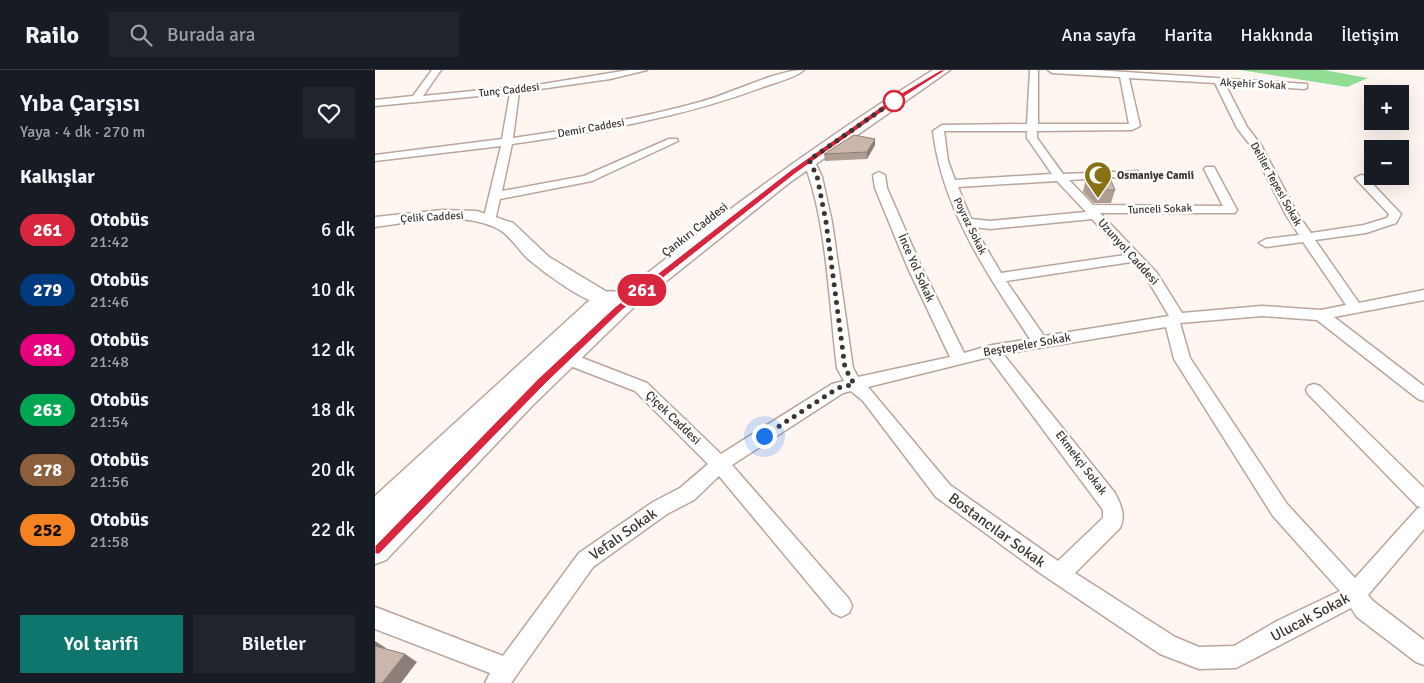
<!DOCTYPE html>
<html lang="tr">
<meta charset="utf-8">
<style>
body{margin:0;font-family:Signika,sans-serif;background:#20242c;color:#f1f3f6;height:100vh;display:flex;flex-direction:column;font-size:19px;white-space:nowrap}
*{box-sizing:border-box;margin:0}
p{font-size:16px;color:#9ea1a6}
.icon{flex:none;width:28px;height:28px;fill:none;stroke:currentColor;stroke-width:2;stroke-linecap:round;stroke-linejoin:round}
.map{position:relative;flex:1;overflow:hidden}
.side{display:flex;flex-direction:column;background:#171b24;width:375px}
.side>*{flex:none}
.badge{padding:0 10px;border-radius:16px;font-size:18px;line-height:32px}
.buttons{position:absolute;left:989px;top:15px;display:grid;gap:10px}
.buttons a{display:grid;place-items:center;width:45px;height:45px;border-radius:0px;background:#171b24;box-shadow:0 5px 20px #0002;font-size:25px}
.you{position:absolute;width:25px;height:25px;margin:-12px;border:4px solid #fff;border-radius:50%;background:#1a73e8;box-shadow:0 0 0 8px #1a73e833}
.map>.badge{position:absolute;translate:-50% -50%;box-shadow:0 0 0 2px #fff}
h2{padding:0 20px;font-size:19px;line-height:45px}
.round{display:grid;place-items:center;flex:none;width:52px;height:52px;border-radius:0px;background:#20242c}
.headline{display:flex;align-items:center;justify-content:space-between;height:85px;padding:0 20px}
h1{font-size:24px;font-weight:600;line-height:38px}
.action{display:flex;gap:10px;margin-top:auto;padding:10px 20px}
.action a{flex:1;height:58px;border-radius:0px;background:#0f766e;color:#fff;font-size:20px;font-weight:600;line-height:58px;text-align:center}
.action a+a{background:#20242c;color:#f1f3f6}
ul{padding:0;list-style:none}
li{display:flex;align-items:center;gap:15px;height:60px;padding:0 20px}
li div{flex:1}
li b{display:block;font-size:19px}
li em{font-style:normal}
li .badge{min-width:55px;font-weight:700;text-align:center}
header{display:flex;align-items:center;gap:30px;box-sizing:border-box;height:70px;padding:0 25px;background:#171b24;border-bottom:1px solid #363941}
header strong{font-size:24px}
nav{display:flex;gap:28px;margin-inline-start:auto;font-size:18px}
.search{width:350px;height:45px;background:#20242c;display:flex;align-items:center;gap:12px;box-sizing:border-box;padding:0 18px;border-radius:0px;color:#9ea1a6;font-size:19px}
main{display:flex;flex:1;min-height:0}
.map>svg:first-child{display:block}
.forest{fill:#91dd94}
.lines{fill:none;stroke-linecap:round;stroke-linejoin:round}
.street-casing{stroke:#b9a59b;stroke-width:3}
.secondary-casing{stroke:#b9a59b;stroke-width:3}
.primary-casing{stroke:#b9a59b;stroke-width:3}
.street{fill:#fff;fill-rule:evenodd}
.secondary{fill:#fff;fill-rule:evenodd}
.primary{fill:#fff;fill-rule:evenodd}
.wall{fill:#ae9d93}
.shaded-wall{fill:#8d7f78}
.building{fill:#cab6ab;stroke:#8d7f78}
.line{fill:#d7263d;stroke:#fff}
.walk{stroke:#3d3530;stroke-width:5;stroke-dasharray:0 9}
.stop-dot{fill:#fff;stroke:#d7263d;stroke-width:2.5}
.labels{text-anchor:middle;dominant-baseline:central;stroke-width:5;stroke-linejoin:round;paint-order:stroke}
.far-street-label{font-size:11px;fill:#3d3530;stroke:#fff}
.far-poi-label{font-size:11px;font-weight:bold;fill:#3d3530;stroke:#fff;text-anchor:start}
.street-label{font-size:12px;fill:#3d3530;stroke:#fff}
.near-street-label{font-size:15px;fill:#3d3530;stroke:#fff}
</style>
<header>
<strong>Railo</strong>
<div class="search"><svg class="icon" aria-label="search" viewBox="0 0 24 24"><circle cx="10" cy="10" r="6"/><path d="M15 15l6 6"/></svg>Burada ara</div>
<nav><a>Ana sayfa</a><a>Harita</a><a>Hakkında</a><a>İletişim</a></nav>
</header>
<main>
<section class="side">
<div class="headline"><div><h1>Yıba Çarşısı</h1><p>Yaya · 4 dk · 270 m</p></div><a class="round"><svg class="icon" aria-label="heart" viewBox="0 0 24 24"><path d="M12 20l-8-8c-3-5 5-10 8-4 3-6 11-1 8 4z"/></svg></a></div>
<h2>Kalkışlar</h2>
<ul>
<li><span class="badge" style="background:#d7263d;color:#fff">261</span><div><b>Otobüs</b><p>21:42</p></div><em>6 dk</em></li>
<li><span class="badge" style="background:#003b80;color:#fff">279</span><div><b>Otobüs</b><p>21:46</p></div><em>10 dk</em></li>
<li><span class="badge" style="background:#e6007e;color:#fff">281</span><div><b>Otobüs</b><p>21:48</p></div><em>12 dk</em></li>
<li><span class="badge" style="background:#00a651;color:#fff">263</span><div><b>Otobüs</b><p>21:54</p></div><em>18 dk</em></li>
<li><span class="badge" style="background:#8b5e3c;color:#fff">278</span><div><b>Otobüs</b><p>21:56</p></div><em>20 dk</em></li>
<li><span class="badge" style="background:#f58220;color:#111">252</span><div><b>Otobüs</b><p>21:58</p></div><em>22 dk</em></li>
</ul>
<div class="action"><a>Yol tarifi</a><a>Biletler</a></div>
</section>
<div class="map">
<svg width="1049" height="613" viewBox="0 0 1049 613">
<rect width="100%" height="100%" fill="#fff6f2"/>
<path class="forest" d="M865,0H949L993,8L972,17Z"/>
<g class="lines">
<g class="street-casing">
<path id="street" d="M57,0H66L48,26L168,14L254,0H272L235,9L144,22L138,68C201,59 264,49 325,32C355,24 401,0 429,0C420,8 402,12 391,16C309,47 223,62 137,74L127,121L209,106L294,69H302L303,71L217,111L125,129L120,151L114,155L108,151L126,76L0,91V85L127,69L135,23L0,36V30L38,26Z
M655,0H663V54H754L745,7L677,3L673,0H720L932,14V18L929,19L850,14L872,57L886,75L923,145L936,163L989,155L1012,148L1014,144L980,108L986,105L990,106L1026,144L1021,153L991,163L940,170L984,233L1049,220V230L959,247L1049,316V331L1043,329L942,250L887,246L805,253L815,288L912,434L980,508L1042,439L1046,437L1042,436L933,324L931,320L933,316L939,314L945,316L1049,418V459L993,525L998,531L1049,570V595L1041,592L982,547L976,538L861,598L824,599L785,584L665,503L561,427L488,331L476,321L468,323L357,395L474,529L477,536L474,543L466,547L458,543L344,406L319,430L292,444L218,497L136,613H110L115,603L0,559V537L128,586L204,483L278,432L305,418L333,394L260,321L185,292L183,288L185,284H197L272,313L346,384L457,314L469,311L462,298C454,234 452,149 428,90L430,88H438L447,107L457,152L478,298L483,307L575,287L532,196L500,118L498,105L504,102L510,105L512,118L546,196L589,283L617,275L655,269C612,204 567,138 558,61L567,55L652,54ZM754,8L840,13L862,58L876,76L911,145L924,165L891,169L884,173L891,177L928,172L971,235L946,240L887,236L807,243L782,203L725,143H860L862,140L839,97H831L829,99L848,136L718,135L694,110L759,106L765,103L763,101L688,104L662,68V61L757,60L765,56ZM569,61H652V68L677,104L580,110L573,91ZM682,111L711,142L615,151L596,149L583,117ZM717,149L750,185L626,203L599,157L615,159ZM756,192L772,209L794,246L669,266L631,211ZM791,257L799,289L898,446L965,521L902,551L859,576L824,577L800,567L700,503L745,458C751,445 746,435 740,423L628,284ZM614,287L728,440V448L683,491L575,415L493,317Z"/>
</g>
<g class="secondary-casing">
<path id="secondary" d="M68,140L102,141L138,153L174,187L237,225L240,230L237,235L230,236C206,230 171,204 152,188C143,179 136,167 125,160C89,140 39,152 0,157V147Z"/>
</g>
<g class="primary-casing">
<path id="primary" d="M558,0H575L414,113L259,237L158,335L11,490L0,494V426L196,247C209,236 224,217 242,222L244,226C344,145 449,68 558,0Z"/>
</g>
<use href="#street" class="street"/>
<use href="#secondary" class="secondary"/>
<use href="#primary" class="primary"/>
</g>
<path class="wall" d="M500,75L492,89L450,91L449,84Z
M711,108L740,120L736,133H719L708,122Z"/>
<path class="shaded-wall" d="M500,69V75L492,89V82Z
M0,571L11,578L8,583L0,578Z
M30,584L42,592L26,613H7Z"/>
<path class="building" d="M479,65L500,69L492,82L449,84Z
M711,108H735L740,120H722Z
M0,576L30,584L7,613H0Z"/>
<path class="line" d="M566,0H571L524,30L421,103L246,241L171,313L4,484H0V476L164,308L240,237L416,100L520,27Z"/>
<g class="lines">
<path class="walk" d="M389,366L463,318L479,314L470,298L451,152L442,106L434,90L519,31"/>
</g>
<defs>
<g id="mosque-pin" transform="scale(1.4375)"><path d="M0 17L-7.5 6A9.5 9.5 0 1 1 7.5 6Z" fill="#877315" stroke="#fff"/><path d="M3.5-4.9A6 6 0 1 0 3.5 4.9A5 5 0 1 1 3.5-4.9Z" fill="#fff"/></g>
</defs>
<g fill-rule="evenodd">
<use href="#mosque-pin" x="723" y="105"/>
</g>
<circle class="stop-dot" cx="519" cy="31" r="10"/>
<g class="labels">
<g class="far-street-label">
<text transform="translate(878 14) rotate(3)">Akşehir Sokak</text>
<text transform="translate(134 20) rotate(-6)">Tunç Caddesi</text>
<text transform="translate(216 58) rotate(-10)">Demir Caddesi</text>
<text transform="translate(901 114) rotate(61)">Deliler Tepesi Sokak</text>
<text transform="translate(785 139) rotate(-2)">Tunceli Sokak</text>
<text transform="translate(57 147) rotate(-3)">Çelik Caddesi</text>
<text transform="translate(595 156) rotate(64)">Poyraz Sokak</text>
</g>
<g class="far-poi-label">
<text x="742" y="105">Osmaniye Camii</text>
</g>
<g class="street-label">
<text transform="translate(320 160) rotate(-38)">Çankırı Caddesi</text>
<text transform="translate(753 182) rotate(48)">Uzunyol Caddesi</text>
<text transform="translate(541 198) rotate(66)">İnce Yol Sokak</text>
<text transform="translate(652 275) rotate(-10)">Beştepeler Sokak</text>
<text transform="translate(298 348) rotate(44)">Çiçek Caddesi</text>
<text transform="translate(706 393) rotate(53)">Ekmekçi Sokak</text>
</g>
<g class="near-street-label">
<text transform="translate(622 460) rotate(36)">Bostancılar Sokak</text>
<text transform="translate(248 464) rotate(-35)">Vefalı Sokak</text>
<text transform="translate(935 547) rotate(-28)">Ulucak Sokak</text>
</g>
</g>
</svg>
<div class="buttons">
<a>+</a>
<a>−</a>
</div>
<div class="you" style="left:389px;top:366px"></div>
<b class="badge" style="left:267px;top:220px;background:#d7263d;color:#fff">261</b>
</div>
</main>
